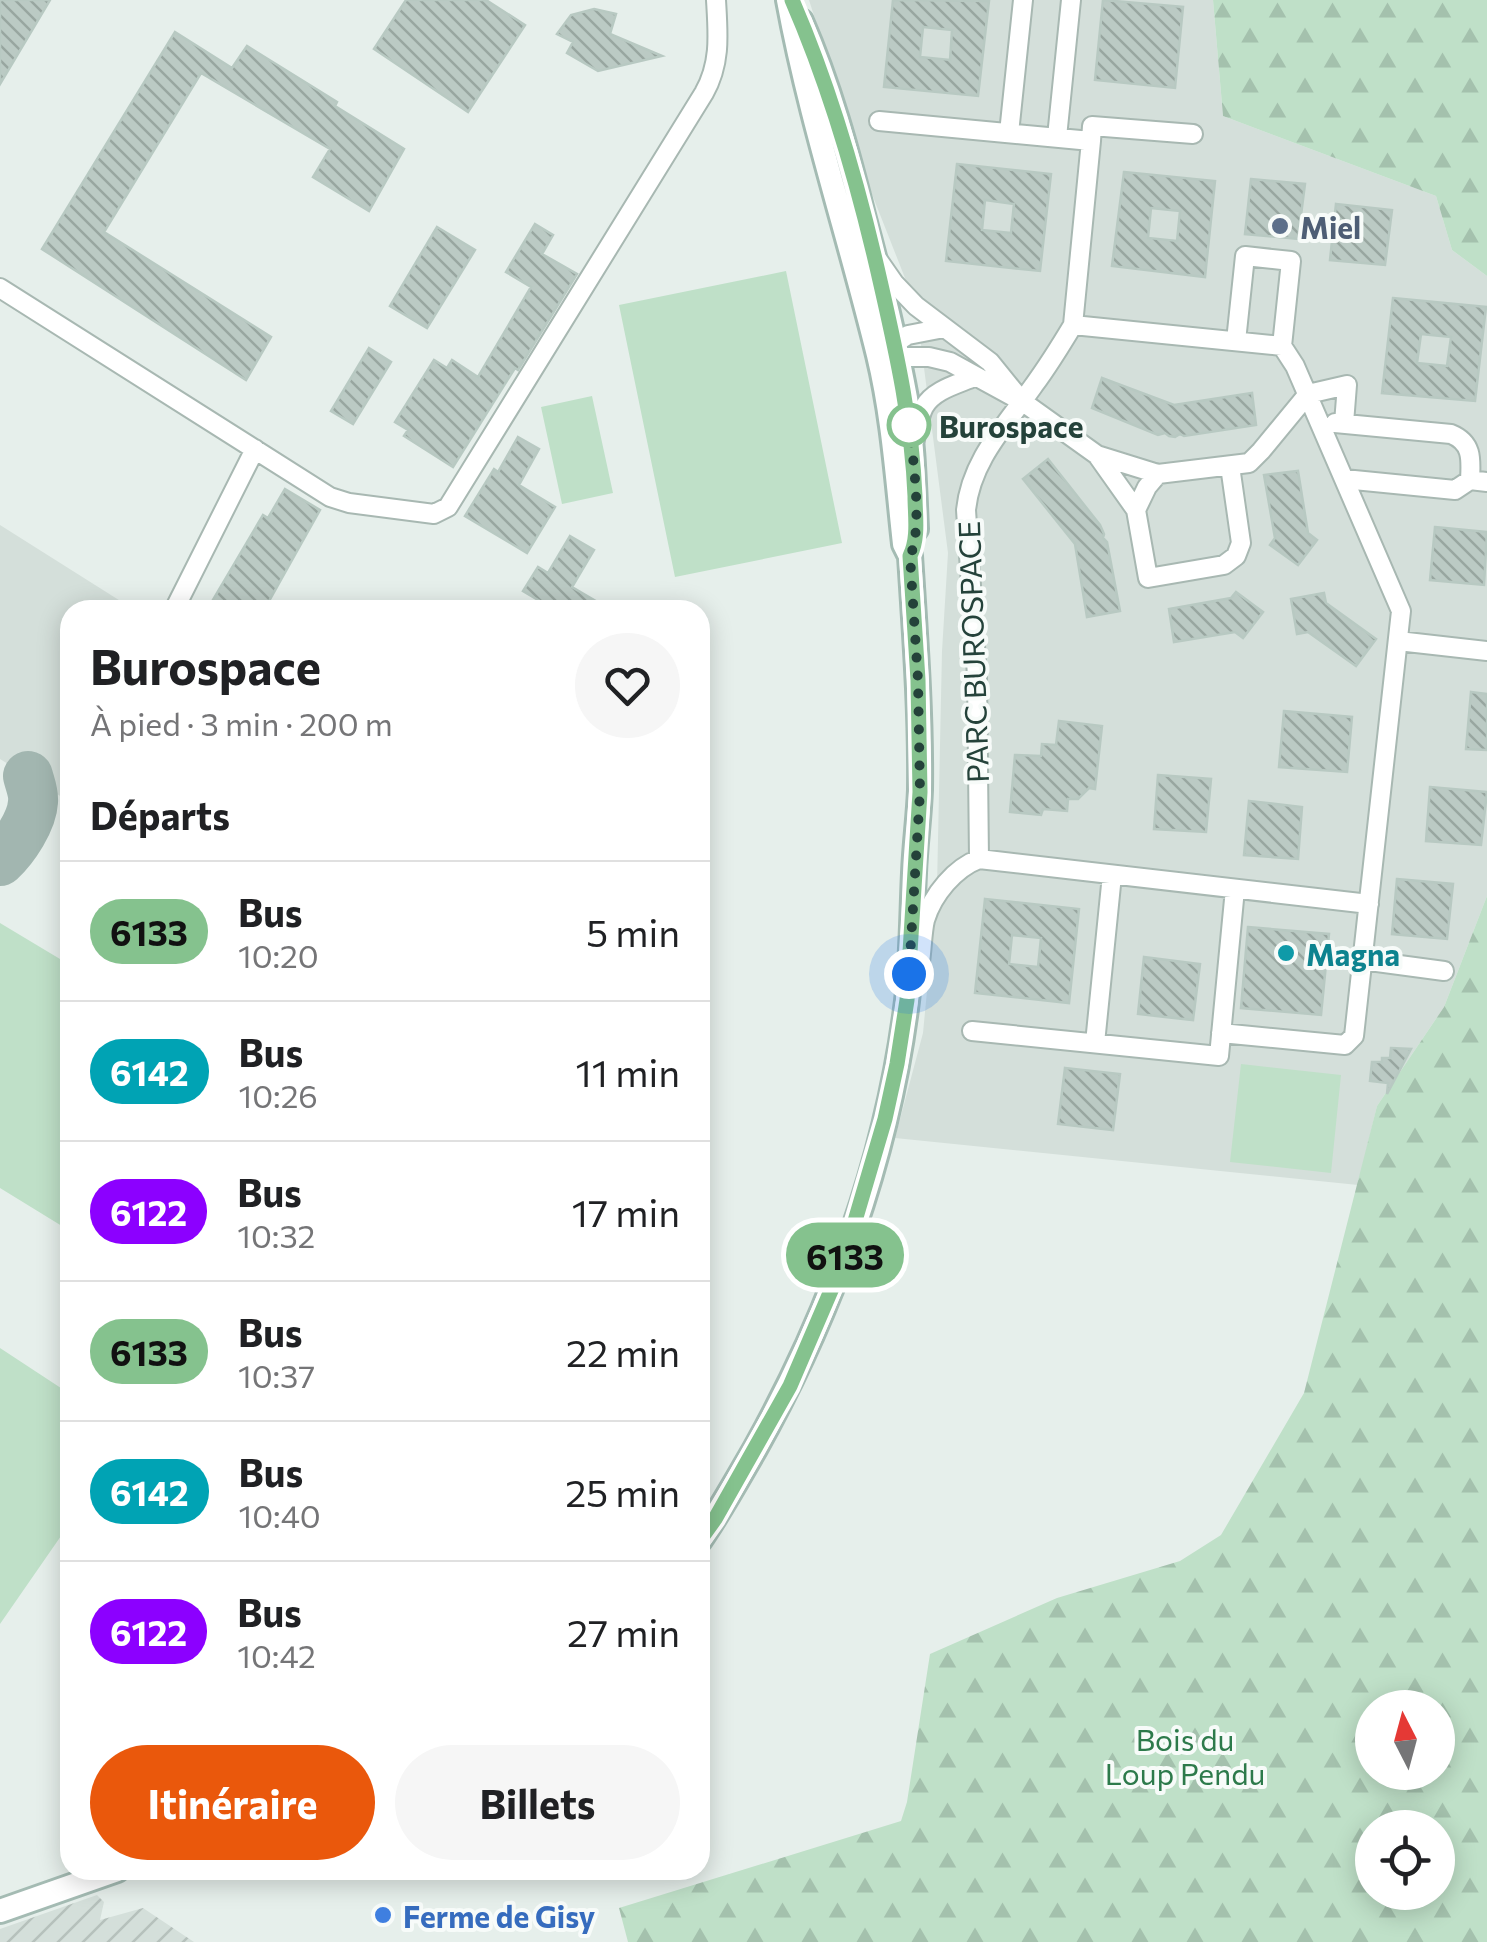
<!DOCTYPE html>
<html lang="fr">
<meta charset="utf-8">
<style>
body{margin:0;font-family:Commissioner,sans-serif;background:#f6f6f6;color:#202124;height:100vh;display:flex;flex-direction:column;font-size:38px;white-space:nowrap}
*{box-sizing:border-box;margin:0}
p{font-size:32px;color:#757577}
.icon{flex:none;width:55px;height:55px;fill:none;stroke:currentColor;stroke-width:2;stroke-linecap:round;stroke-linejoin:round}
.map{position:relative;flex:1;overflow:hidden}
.sheet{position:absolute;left:60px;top:600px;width:650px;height:1280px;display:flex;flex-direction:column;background:#fff;border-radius:30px;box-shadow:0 5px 25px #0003}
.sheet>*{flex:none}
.badge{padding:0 20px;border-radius:32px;font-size:35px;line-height:65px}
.needle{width:65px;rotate:354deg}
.buttons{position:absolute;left:1355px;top:1690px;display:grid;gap:20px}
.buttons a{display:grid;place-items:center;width:100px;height:100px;border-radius:50%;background:#fff;box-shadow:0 5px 25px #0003;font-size:50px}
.you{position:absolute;width:50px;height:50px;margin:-25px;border:8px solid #fff;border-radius:50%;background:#1a73e8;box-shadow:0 0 0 15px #1a73e833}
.map>.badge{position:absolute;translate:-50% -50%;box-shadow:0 0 0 5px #fff}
h2{padding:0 30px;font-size:38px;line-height:90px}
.round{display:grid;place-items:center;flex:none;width:105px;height:105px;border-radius:52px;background:#f6f6f6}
.summary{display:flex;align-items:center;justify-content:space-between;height:170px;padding:0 30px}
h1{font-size:48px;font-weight:700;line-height:75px}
.action{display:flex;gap:20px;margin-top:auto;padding:20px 30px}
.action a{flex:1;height:115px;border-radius:60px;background:#ea580c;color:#fff;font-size:40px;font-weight:700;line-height:115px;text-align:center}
.action a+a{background:#f6f6f6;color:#202124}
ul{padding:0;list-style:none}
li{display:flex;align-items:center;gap:30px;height:140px;padding:0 30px;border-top:2px solid #e0e0e0}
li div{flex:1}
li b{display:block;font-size:38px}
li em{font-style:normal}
li .badge{min-width:110px;font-weight:700;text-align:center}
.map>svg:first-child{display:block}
.built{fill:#d4dfda}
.industrial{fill:url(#industrial-furrows)}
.green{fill:#bfe0c8}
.forest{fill:url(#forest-firs);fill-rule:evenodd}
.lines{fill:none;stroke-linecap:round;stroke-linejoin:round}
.taxiway{stroke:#a2b6b0;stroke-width:50}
.building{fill:url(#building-back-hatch);stroke:#b8c9c2;stroke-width:2.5;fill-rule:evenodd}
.street-casing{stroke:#a8b8b2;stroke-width:22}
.secondary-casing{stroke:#a4bbb3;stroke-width:28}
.street{stroke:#fff;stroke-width:18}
.secondary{stroke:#fff;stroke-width:22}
.line-casing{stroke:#fff;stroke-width:22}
.line{stroke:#85c28e;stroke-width:15}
.walk{stroke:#24423a;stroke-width:10;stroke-dasharray:0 18}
.service-dot{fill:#5c6f8a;stroke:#f7fbf9;stroke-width:4}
.stop-dot{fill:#fff;stroke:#85c28e;stroke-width:5}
.culture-dot{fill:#0f9aa8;stroke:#f7fbf9;stroke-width:4}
.shop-dot{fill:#3f7fe0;stroke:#f7fbf9;stroke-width:4}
.labels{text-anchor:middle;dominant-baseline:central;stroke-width:8;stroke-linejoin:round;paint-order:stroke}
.service-label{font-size:30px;font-weight:bold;fill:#4e5e75;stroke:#f7fbf9;text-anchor:start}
.stop-label{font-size:30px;font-weight:bold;fill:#24423a;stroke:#f7fbf9;text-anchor:start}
.street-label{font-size:30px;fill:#24423a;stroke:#f7fbf9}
.culture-label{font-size:30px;font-weight:bold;fill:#0d838f;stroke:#f7fbf9;text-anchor:start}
.park-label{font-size:30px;fill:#2d7a4b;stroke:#f7fbf9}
.shop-label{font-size:30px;font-weight:bold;fill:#366cbe;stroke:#f7fbf9;text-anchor:start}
</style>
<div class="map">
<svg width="1487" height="1942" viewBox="0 0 1487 1942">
<defs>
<pattern id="industrial-furrows" width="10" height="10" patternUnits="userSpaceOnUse" patternTransform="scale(2.5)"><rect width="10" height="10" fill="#d4dfda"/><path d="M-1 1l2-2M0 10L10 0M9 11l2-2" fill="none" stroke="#b6c1bc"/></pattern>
<pattern id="forest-firs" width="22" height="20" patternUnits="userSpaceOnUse" patternTransform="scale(2.5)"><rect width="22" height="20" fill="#bfe0c8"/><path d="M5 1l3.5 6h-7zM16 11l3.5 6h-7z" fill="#a4c1ad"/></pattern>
<pattern id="building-back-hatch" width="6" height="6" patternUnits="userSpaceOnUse" patternTransform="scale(2.5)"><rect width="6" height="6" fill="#bbcac4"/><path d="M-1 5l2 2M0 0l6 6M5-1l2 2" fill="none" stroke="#98a6a0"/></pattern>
</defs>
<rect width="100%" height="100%" fill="#e6efeb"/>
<path class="built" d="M809,0H1213L1223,116L1436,196L1452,250L1487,276V896L1444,1007L1377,1106L1358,1185L895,1138L923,1033L937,887L942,651L948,553L916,306L868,184Z
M0,525L122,602L124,610H70V802L0,759Z"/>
<path class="industrial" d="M97,1895L104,1902L100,1920L143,1908L194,1942H0V1929Z"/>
<path class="green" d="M786,271L842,543L675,577L619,305Z
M592,396L613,493L562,504L541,407Z
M0,923L70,965V1231L0,1188Z
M1241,1064L1341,1075L1331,1173L1230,1162Z
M0,1348L70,1394V1523L0,1624Z"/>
<path class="forest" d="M1213,0H1487V276L1452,250L1436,196L1223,116Z
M1487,896V1942H628L619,1908L901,1821L907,1802L930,1654L1057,1598L1180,1561L1221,1535L1304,1393L1377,1106L1444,1007ZM1372,1708H1438V1772H1372ZM1372,1828H1438V1892H1372Z"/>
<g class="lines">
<path class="taxiway" d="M0,861C14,848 32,821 33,802C34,793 30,784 28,776"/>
</g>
<path class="building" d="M0,0H50L0,84Z
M406,0H486L525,25L468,112L374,49Z
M893,0L989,1L978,96L884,87ZM923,27L952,30L950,60L920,57Z
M1103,0L1183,7L1175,88L1095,80Z
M594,9L616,14L610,34L662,56L598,71L567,53L573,42L557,34L571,15Z
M175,32L232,68L247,46L337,102L335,106L404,149L369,211L313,177L330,149L201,73L104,232L271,337L246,380L42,249Z
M957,164L1051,174L1040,271L946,261ZM985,200L1014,204L1011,233L982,230Z
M1124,172L1215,181L1205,277L1112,266ZM1151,208L1180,211L1177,241L1148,238Z
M1251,179L1305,184L1298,239L1245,234Z
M1336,204L1392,210L1385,265L1330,260Z
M535,224L553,235L542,254L577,274L518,370L515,368L453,467L404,436L408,430L395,422L434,360L447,368L452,360L478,377L531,287L506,272Z
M437,227L475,250L427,328L390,306Z
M1393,298L1486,307L1475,401L1382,393ZM1421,334L1451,337L1447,366L1417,363Z
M369,348L391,362L353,424L331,411Z
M1102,378L1174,405L1252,393L1256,425L1184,436L1180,434L1175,437L1169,436L1165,433L1158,435L1092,408Z
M518,437L539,449L519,485L555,507L527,553L465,516L494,469L498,472Z
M1048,459L1100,525L1104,534L1103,538L1107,542L1120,611L1087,617L1075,544L1023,479Z
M1298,471L1308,533L1317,540L1298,565L1270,545L1275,538L1264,475Z
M285,489L320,510L264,610H207L263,515L268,518Z
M1435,527L1487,532L1484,585L1430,580Z
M570,536L594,550L572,587L611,610H555L523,591L538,567L548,573Z
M1236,592L1263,612L1243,638L1235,632L1174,642L1169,609L1231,598Z
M1324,593L1326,603L1376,639L1356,666L1308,632L1297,634L1291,599Z
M1471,692L1487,694V750L1466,749Z
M1284,711L1352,717L1347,772L1279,767Z
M1059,721L1102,726L1095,789L1089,788L1078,799H1068L1067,811L1043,809L1041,815L1010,812L1015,755L1041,756L1042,744L1056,745Z
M1158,775L1211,779L1206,832L1154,829Z
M1430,787L1487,792L1481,845L1426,841Z
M1249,801L1302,807L1298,859L1244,855Z
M1397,879L1453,884L1447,939L1392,934Z
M985,899L1079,909L1069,1003L975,993ZM1012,935L1041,938L1038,967L1009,964Z
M1248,927L1329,934L1321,1015L1241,1008Z
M1144,957L1200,964L1193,1020L1138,1014Z
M1391,1048L1411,1049L1387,1094L1388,1083L1370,1081L1372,1062H1382V1058H1390Z
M1065,1068L1120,1074L1113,1130L1058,1124Z"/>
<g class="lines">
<g class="street-casing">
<path id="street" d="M879,121L1091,141L1073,325
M1009,133L1023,0
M1057,137L1071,0
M1091,141L1092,126L1193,134
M878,260L894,283L916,306L990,362L1016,394
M0,288L330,497L349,503L434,514L448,507L704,93C721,63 718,34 716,0
M1236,341L1245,256L1291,261L1282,346
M886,349L908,335L944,328
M889,357H929L950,362L1023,402L1097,455L1158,474L1249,463L1261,451L1308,394L1347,385L1344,423
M1335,423L1451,434C1473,443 1471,460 1470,480L1487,482
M915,439C918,429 919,416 924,407C933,390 958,384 974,377
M1097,455L1136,510L1148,578L1224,565L1236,556L1241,543L1230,466
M1344,479L1455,490L1470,480
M1136,510L1147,487L1158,474
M174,610L255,449
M1398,641L1487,651
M979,859L977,676L966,510C971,460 1006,425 1034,385C1048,366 1061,345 1073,325L1282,346L1295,366L1401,611L1354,1036L1345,1045L1221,1033
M1362,960L1444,971
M920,962C922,949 922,933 925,920C933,894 955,868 979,859L1369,904
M972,1031L1219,1056L1235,889
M1095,1043L1112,875"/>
</g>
<g class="secondary-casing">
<path id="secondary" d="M801,21C829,85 847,151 864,219C880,278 895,338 906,398C913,441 914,485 916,529
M700,1540C720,1511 737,1480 755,1449C831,1313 888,1157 907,1001C912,959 912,915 914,873C915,845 919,817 920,790C921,712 915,634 910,556L904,544C897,481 893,417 878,355C849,236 810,120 788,0
M0,1911L117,1870"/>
</g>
<use href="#street" class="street"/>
<use href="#secondary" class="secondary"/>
</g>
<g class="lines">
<g class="line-casing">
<path id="line" d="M700,1540L715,1519L790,1386L842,1265L885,1119L897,1064L907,1000L920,792L918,680L910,556C919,537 915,516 915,496C912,423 897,355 881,285C859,187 832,92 792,0"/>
</g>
<use href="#line" class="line"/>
<path class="walk" d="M909,425C913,455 923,530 910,556L918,680L920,792L909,974"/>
</g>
<circle class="service-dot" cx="1280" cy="226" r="10"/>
<circle class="stop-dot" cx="909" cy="425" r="20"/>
<circle class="culture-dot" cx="1286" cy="953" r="10"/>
<circle class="shop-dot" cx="383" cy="1915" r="10"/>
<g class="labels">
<g class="service-label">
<text x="1300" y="226">Miel</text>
</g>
<g class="stop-label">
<text x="939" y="425">Burospace</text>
</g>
<g class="street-label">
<text transform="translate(972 652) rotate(-92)">PARC BUROSPACE</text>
</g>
<g class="culture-label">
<text x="1306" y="953">Magna</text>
</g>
<g class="park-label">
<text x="1185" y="1738">Bois du<tspan x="1185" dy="34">Loup Pendu</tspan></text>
</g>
<g class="shop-label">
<text x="403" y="1915">Ferme de Gisy</text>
</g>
</g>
</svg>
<div class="buttons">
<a><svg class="needle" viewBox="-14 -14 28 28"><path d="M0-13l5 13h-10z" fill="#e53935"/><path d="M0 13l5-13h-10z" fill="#757577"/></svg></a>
<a><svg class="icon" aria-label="locate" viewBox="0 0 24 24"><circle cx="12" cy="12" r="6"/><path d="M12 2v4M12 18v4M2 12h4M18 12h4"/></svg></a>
</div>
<div class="you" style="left:909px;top:974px"></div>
<b class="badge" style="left:845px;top:1255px;background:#85c28e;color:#111">6133</b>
<section class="sheet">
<div class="summary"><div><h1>Burospace</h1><p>À pied · 3 min · 200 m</p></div><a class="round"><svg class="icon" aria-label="heart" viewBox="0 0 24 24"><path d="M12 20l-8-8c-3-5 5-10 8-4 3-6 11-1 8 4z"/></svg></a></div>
<h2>Départs</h2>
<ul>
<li><span class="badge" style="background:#85c28e;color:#111">6133</span><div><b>Bus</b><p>10:20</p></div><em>5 min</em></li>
<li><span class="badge" style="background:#00a3b4;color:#fff">6142</span><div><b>Bus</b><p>10:26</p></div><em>11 min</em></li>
<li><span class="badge" style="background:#8c00ff;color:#fff">6122</span><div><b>Bus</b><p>10:32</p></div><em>17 min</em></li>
<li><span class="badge" style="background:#85c28e;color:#111">6133</span><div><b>Bus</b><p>10:37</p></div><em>22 min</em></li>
<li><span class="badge" style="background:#00a3b4;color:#fff">6142</span><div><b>Bus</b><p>10:40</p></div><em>25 min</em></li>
<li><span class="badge" style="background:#8c00ff;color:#fff">6122</span><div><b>Bus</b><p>10:42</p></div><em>27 min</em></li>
</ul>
<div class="action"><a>Itinéraire</a><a>Billets</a></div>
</section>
</div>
